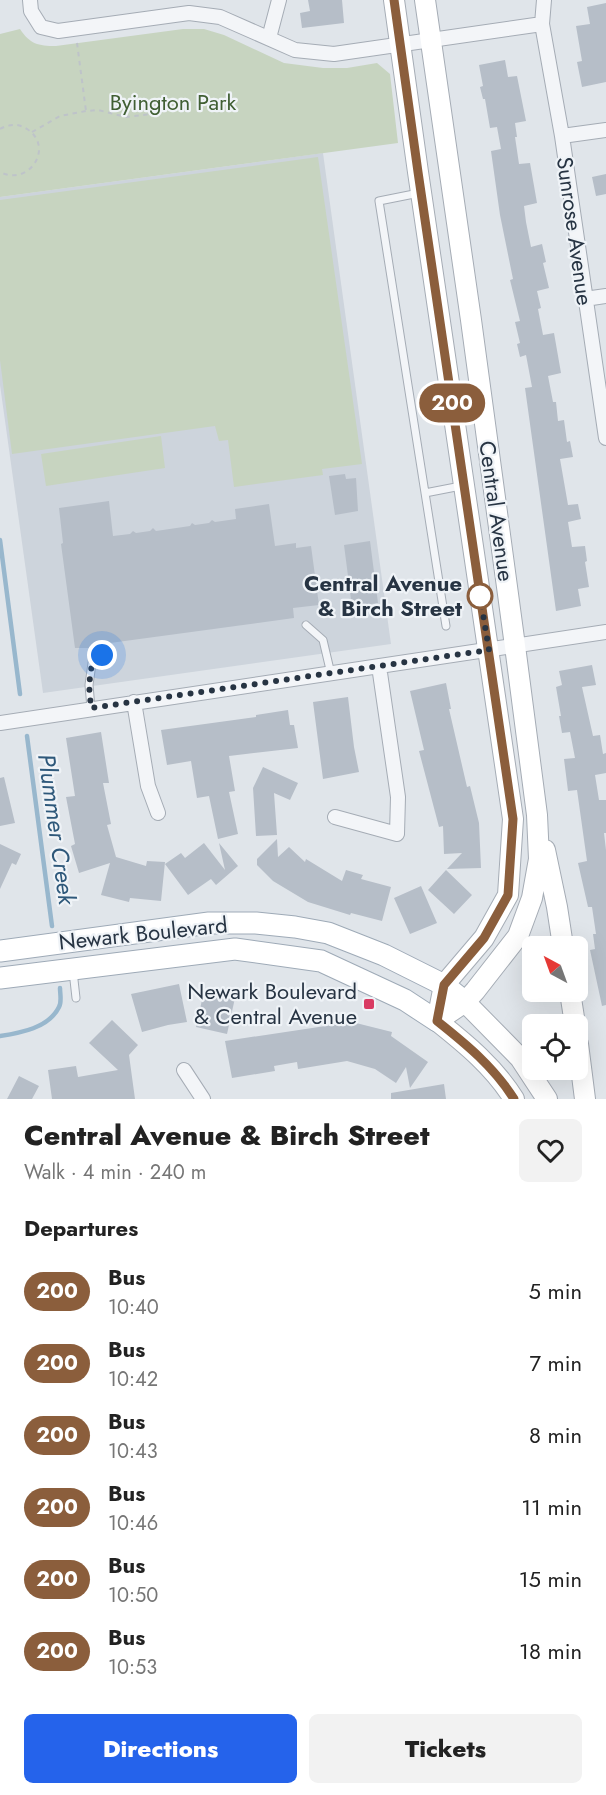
<!DOCTYPE html>
<meta charset="utf-8">
<style>
body{margin:0;font-family:Jost,sans-serif;background:#f2f2f2;color:#222;height:100vh;display:flex;flex-direction:column;font-size:22px;white-space:nowrap}
*{box-sizing:border-box;margin:0}
p{font-size:20px;color:#767676}
.icon{flex:none;width:33px;height:33px;fill:none;stroke:currentColor;stroke-width:2;stroke-linecap:round;stroke-linejoin:round}
.map{position:relative;height:1099px;overflow:hidden}
.panel{display:flex;flex-direction:column;background:#fff;flex:1}
.panel>*{flex:none}
.badge{padding:0 12px;border-radius:20px;font-size:21px;line-height:39px}
.needle{width:39px;rotate:319deg}
.fabs{position:absolute;left:522px;top:936px;display:grid;gap:12px}
.fabs a{display:grid;place-items:center;width:66px;height:66px;border-radius:9px;background:#fff;box-shadow:0 6px 24px #0002;font-size:30px}
.you{position:absolute;width:30px;height:30px;margin:-15px;border:4px solid #fff;border-radius:50%;background:#1a73e8;box-shadow:0 0 0 9px #1a73e833}
.map>.badge{position:absolute;translate:-50% -50%;box-shadow:0 0 0 3px #fff}
h2{padding:0 24px;font-size:22px;line-height:54px}
.round{display:grid;place-items:center;flex:none;width:63px;height:63px;border-radius:9px;background:#f2f2f2}
.head{display:flex;align-items:center;justify-content:space-between;height:102px;padding:0 24px}
h1{font-size:28px;font-weight:800;line-height:45px}
.cta{display:flex;gap:12px;margin-top:auto;padding:12px 24px}
.cta a{flex:1;height:69px;border-radius:9px;background:#2563eb;color:#fff;font-size:24px;font-weight:800;line-height:69px;text-align:center}
.cta a+a{background:#f2f2f2;color:#222}
ul{padding:0;list-style:none}
li{display:flex;align-items:center;gap:18px;height:72px;padding:0 24px}
li div{flex:1}
li b{display:block;font-size:22px}
li em{font-style:normal}
li .badge{min-width:66px;font-weight:700;text-align:center}
.map>svg:first-child{display:block}
.built{fill:#cdd4dc}
.green{fill:#c7d4c0}
.lines{fill:none;stroke-linecap:round;stroke-linejoin:round}
.stream{stroke:#98b7cd;stroke-width:4.5}
.building{fill:#b6bec8}
.service-casing{stroke:#a5acb5;stroke-width:9}
.minor-casing{stroke:#a5acb5;stroke-width:16}
.secondary-casing{stroke:#a5acb5;stroke-width:22}
.primary-casing{stroke:#9eaab7;stroke-width:23}
.path{stroke:#bec3c9;stroke-width:2;stroke-dasharray:4.5 4.5;stroke-linecap:butt}
.service{stroke:#f3f5f8;stroke-width:7}
.minor{stroke:#f3f5f8;stroke-width:14}
.secondary{stroke:#fff;stroke-width:20}
.primary{stroke:#fff;stroke-width:21}
.line-casing{stroke:#fff;stroke-width:14}
.line{stroke:#8b5e3c;stroke-width:9}
.walk{stroke:#273443;stroke-width:6;stroke-dasharray:0 10.8}
.stop-dot{fill:#fff;stroke:#8b5e3c;stroke-width:3}
.poi-dot{fill:#d93b63;stroke:#eff3f7;stroke-width:2}
.labels{text-anchor:middle;dominant-baseline:central;stroke-width:4.5;stroke-linejoin:round;paint-order:stroke}
.park-label{font-size:22px;fill:#405f33;stroke:#eff3f7}
.street-label{font-size:22px;fill:#273443;stroke:#eff3f7}
.stop-label{font-size:22px;font-weight:bold;fill:#273443;stroke:#eff3f7;text-anchor:end}
.poi-label{font-size:22px;fill:#273443;stroke:#eff3f7;text-anchor:end}
.water-label{font-size:24px;font-style:italic;fill:#2e587a;stroke:#eff3f7}
</style>
<div class="map">
<svg width="606" height="1099" viewBox="0 0 606 1099">
<rect width="100%" height="100%" fill="#e0e5ea"/>
<path class="built" d="M323,153L391,644L43,693L0,385V197Z"/>
<path class="green" d="M20,29C30,44 38,46 56,46L183,29H204L224,35L284,63L323,68H347L377,63L390,74L398,143L0,197V34Z
M318,157L362,464L322,469L323,475L234,487L228,440L219,441L215,426L12,454L0,360V200Z
M161,436L165,468L46,486L41,454Z"/>
<g class="lines">
<path class="stream" d="M0,540L20,694
M27,736L52,926
M0,1036C20,1033 49,1028 59,1007C62,1002 60,994 60,988"/>
</g>
<path class="building" d="M308,0H342L344,23L302,28L300,13L310,11Z
M606,3V82L582,87L577,62L582,61L576,26L590,24L587,7Z
M505,60L508,77L517,76L526,121L515,123L517,137H515L519,164L530,163L537,203L524,206L526,222L531,247L542,244L546,262L543,263L549,288L537,291L541,308L538,309L543,335L554,333L561,373L548,376L553,402H556L558,421L564,420L567,442L570,441L573,457L560,459L568,505L578,504L581,519L568,522L572,547L585,546L587,561L585,562L589,587L578,589L581,606L556,611L525,388L532,387L526,355L520,357L517,344L520,343L515,322L520,321L510,280L513,279L500,215L491,151L501,149L497,127L490,128L485,99H483L480,87L483,86L479,65Z
M606,174V194L596,196L592,177Z
M345,474L346,479L356,478L358,511L335,515L329,476Z
M109,501L113,536L130,534L133,531L136,533L150,531L153,528L156,531L190,526L192,523L195,525L209,523L212,520L215,522L236,519L235,509L269,504L275,546L296,543V548L311,546L319,605L293,608L294,618L110,643L108,645L91,646L89,648H75L61,544L63,543L59,508Z
M370,541L378,603L352,607L344,545Z
M592,665L596,685L582,687L593,736L600,735L603,754L606,753V773L595,775L599,800H606V833H604L606,850V1005L602,1006L590,950L595,949L593,934H596L592,907H588L578,863L587,861L577,790L568,791L564,759L575,758L570,732L562,733L559,716H561L556,687L562,685L559,671Z
M446,683L451,709H449L467,787L470,786L479,823L481,868L447,869L462,853L444,854L443,826L439,827L419,751L424,750L410,691Z
M348,697L354,747L359,772L323,779L313,702Z
M288,710L290,725H294L298,748L229,756L235,791L229,792L238,834L218,839L209,796L197,798L191,761L167,765L161,730L256,717V715Z
M101,732L109,783H103L111,824L107,825L116,857L146,866L147,861L165,862L161,901L130,898L129,902L101,895L110,863L79,873L71,846L75,844L66,797L75,796L66,738Z
M263,767L298,783L290,800L274,793L277,835L256,836L253,788Z
M4,777L15,823L0,826V778Z
M277,839L278,857L289,847L305,862L306,859L342,881L346,870L363,875L361,879L391,887L382,921L351,913L350,915L308,902L273,881L257,865V859Z
M204,843L225,870L219,843L238,866L216,885L211,879L188,895L165,864L181,853L185,858Z
M0,844L21,854L16,865L12,863L0,889Z
M446,870L472,895L454,914L428,890Z
M421,886L437,923L410,934L394,898Z
M179,984L187,1022L168,1025L142,1032L131,994Z
M204,991L235,998L227,1034L196,1027Z
M112,1020L138,1045L129,1055L135,1099H52L48,1070L76,1066L78,1077L118,1070L89,1043Z
M352,1022L392,1032L391,1036L428,1062L410,1088L406,1067L396,1083L375,1069L347,1061L298,1069L297,1062L274,1066L275,1071L232,1078L225,1041Z
M19,1076L39,1086L32,1099H7Z
M444,1084L446,1099H391V1093Z"/>
<g class="lines">
<g class="service-casing">
<path id="service" d="M419,193L379,201L446,626
M425,493L461,486
M306,625L323,640L331,674
M91,708L89,685L93,656L102,655
M73,971L76,998"/>
</g>
<g class="minor-casing">
<path id="minor" d="M30,0L31,11L41,27L58,31L189,13L220,17L295,50L334,54L542,24
M544,0L542,24L562,136L606,438
M269,38L279,0
M562,136L606,130
M585,299L606,296
M134,702L148,786L158,813
M0,723L606,632
M335,817L397,834L398,797L379,666
M184,1070L203,1099"/>
</g>
<g class="secondary-casing">
<path id="secondary" d="M394,0L418,172L513,819L508,895L484,938L444,985L437,1021
M425,0L471,320L515,646L537,815L539,859L532,898L518,936L475,991L465,1002L437,1021
M545,850L557,907L563,946
M570,992L575,1024
M465,1002L520,1058L547,1099
M437,1021C466,1044 494,1067 514,1099
M578,1044L585,1099"/>
</g>
<g class="primary-casing">
<path id="primary" d="M0,951L209,923H256L295,927L328,933L384,955L444,985L465,1002
M0,978L235,949L321,961L405,1000L437,1021"/>
</g>
<path class="path" d="M77,43L86,111
M0,129C9,124 18,123 27,129C55,147 29,187 0,172
M32,132L60,116L86,111L98,110L126,117L159,113"/>
<use href="#service" class="service"/>
<use href="#minor" class="minor"/>
<use href="#secondary" class="secondary"/>
<use href="#primary" class="primary"/>
</g>
<g class="lines">
<g class="line-casing">
<path id="line" d="M394,0L418,172L513,819L508,895L484,938L444,985L437,1021C466,1044 494,1067 514,1099"/>
</g>
<use href="#line" class="line"/>
<path class="walk" d="M102,655L93,656L89,685L91,708L489,650L480,596"/>
</g>
<circle class="stop-dot" cx="480" cy="596" r="12"/>
<rect class="poi-dot" x="363" y="998" width="12" height="12" rx="3"/>
<g class="labels">
<g class="park-label">
<text x="173" y="102">Byington Park</text>
</g>
<g class="street-label">
<text transform="translate(575 231) rotate(82)">Sunrose Avenue</text>
<text transform="translate(497 511) rotate(82)">Central Avenue</text>
<text transform="translate(143 933) rotate(-6)">Newark Boulevard</text>
</g>
<g class="stop-label">
<text x="462" y="583">Central Avenue<tspan x="462" dy="25">&amp; Birch Street</tspan></text>
</g>
<g class="poi-label">
<text x="357" y="991">Newark Boulevard<tspan x="357" dy="25">&amp; Central Avenue</tspan></text>
</g>
<g class="water-label">
<text transform="translate(57 829) rotate(82)">Plummer Creek</text>
</g>
</g>
</svg>
<div class="fabs">
<a><svg class="needle" viewBox="-14 -14 28 28"><path d="M0-13l5 13h-10z" fill="#e53935"/><path d="M0 13l5-13h-10z" fill="#767676"/></svg></a>
<a><svg class="icon" aria-label="locate" viewBox="0 0 24 24"><circle cx="12" cy="12" r="6"/><path d="M12 2v4M12 18v4M2 12h4M18 12h4"/></svg></a>
</div>
<div class="you" style="left:102px;top:655px"></div>
<b class="badge" style="left:452px;top:403px;background:#8b5e3c;color:#fff">200</b>
</div>
<section class="panel">
<div class="head"><div><h1>Central Avenue &amp; Birch Street</h1><p>Walk · 4 min · 240 m</p></div><a class="round"><svg class="icon" aria-label="heart" viewBox="0 0 24 24"><path d="M12 20l-8-8c-3-5 5-10 8-4 3-6 11-1 8 4z"/></svg></a></div>
<h2>Departures</h2>
<ul>
<li><span class="badge" style="background:#8b5e3c;color:#fff">200</span><div><b>Bus</b><p>10:40</p></div><em>5 min</em></li>
<li><span class="badge" style="background:#8b5e3c;color:#fff">200</span><div><b>Bus</b><p>10:42</p></div><em>7 min</em></li>
<li><span class="badge" style="background:#8b5e3c;color:#fff">200</span><div><b>Bus</b><p>10:43</p></div><em>8 min</em></li>
<li><span class="badge" style="background:#8b5e3c;color:#fff">200</span><div><b>Bus</b><p>10:46</p></div><em>11 min</em></li>
<li><span class="badge" style="background:#8b5e3c;color:#fff">200</span><div><b>Bus</b><p>10:50</p></div><em>15 min</em></li>
<li><span class="badge" style="background:#8b5e3c;color:#fff">200</span><div><b>Bus</b><p>10:53</p></div><em>18 min</em></li>
</ul>
<div class="cta"><a>Directions</a><a>Tickets</a></div>
</section>
